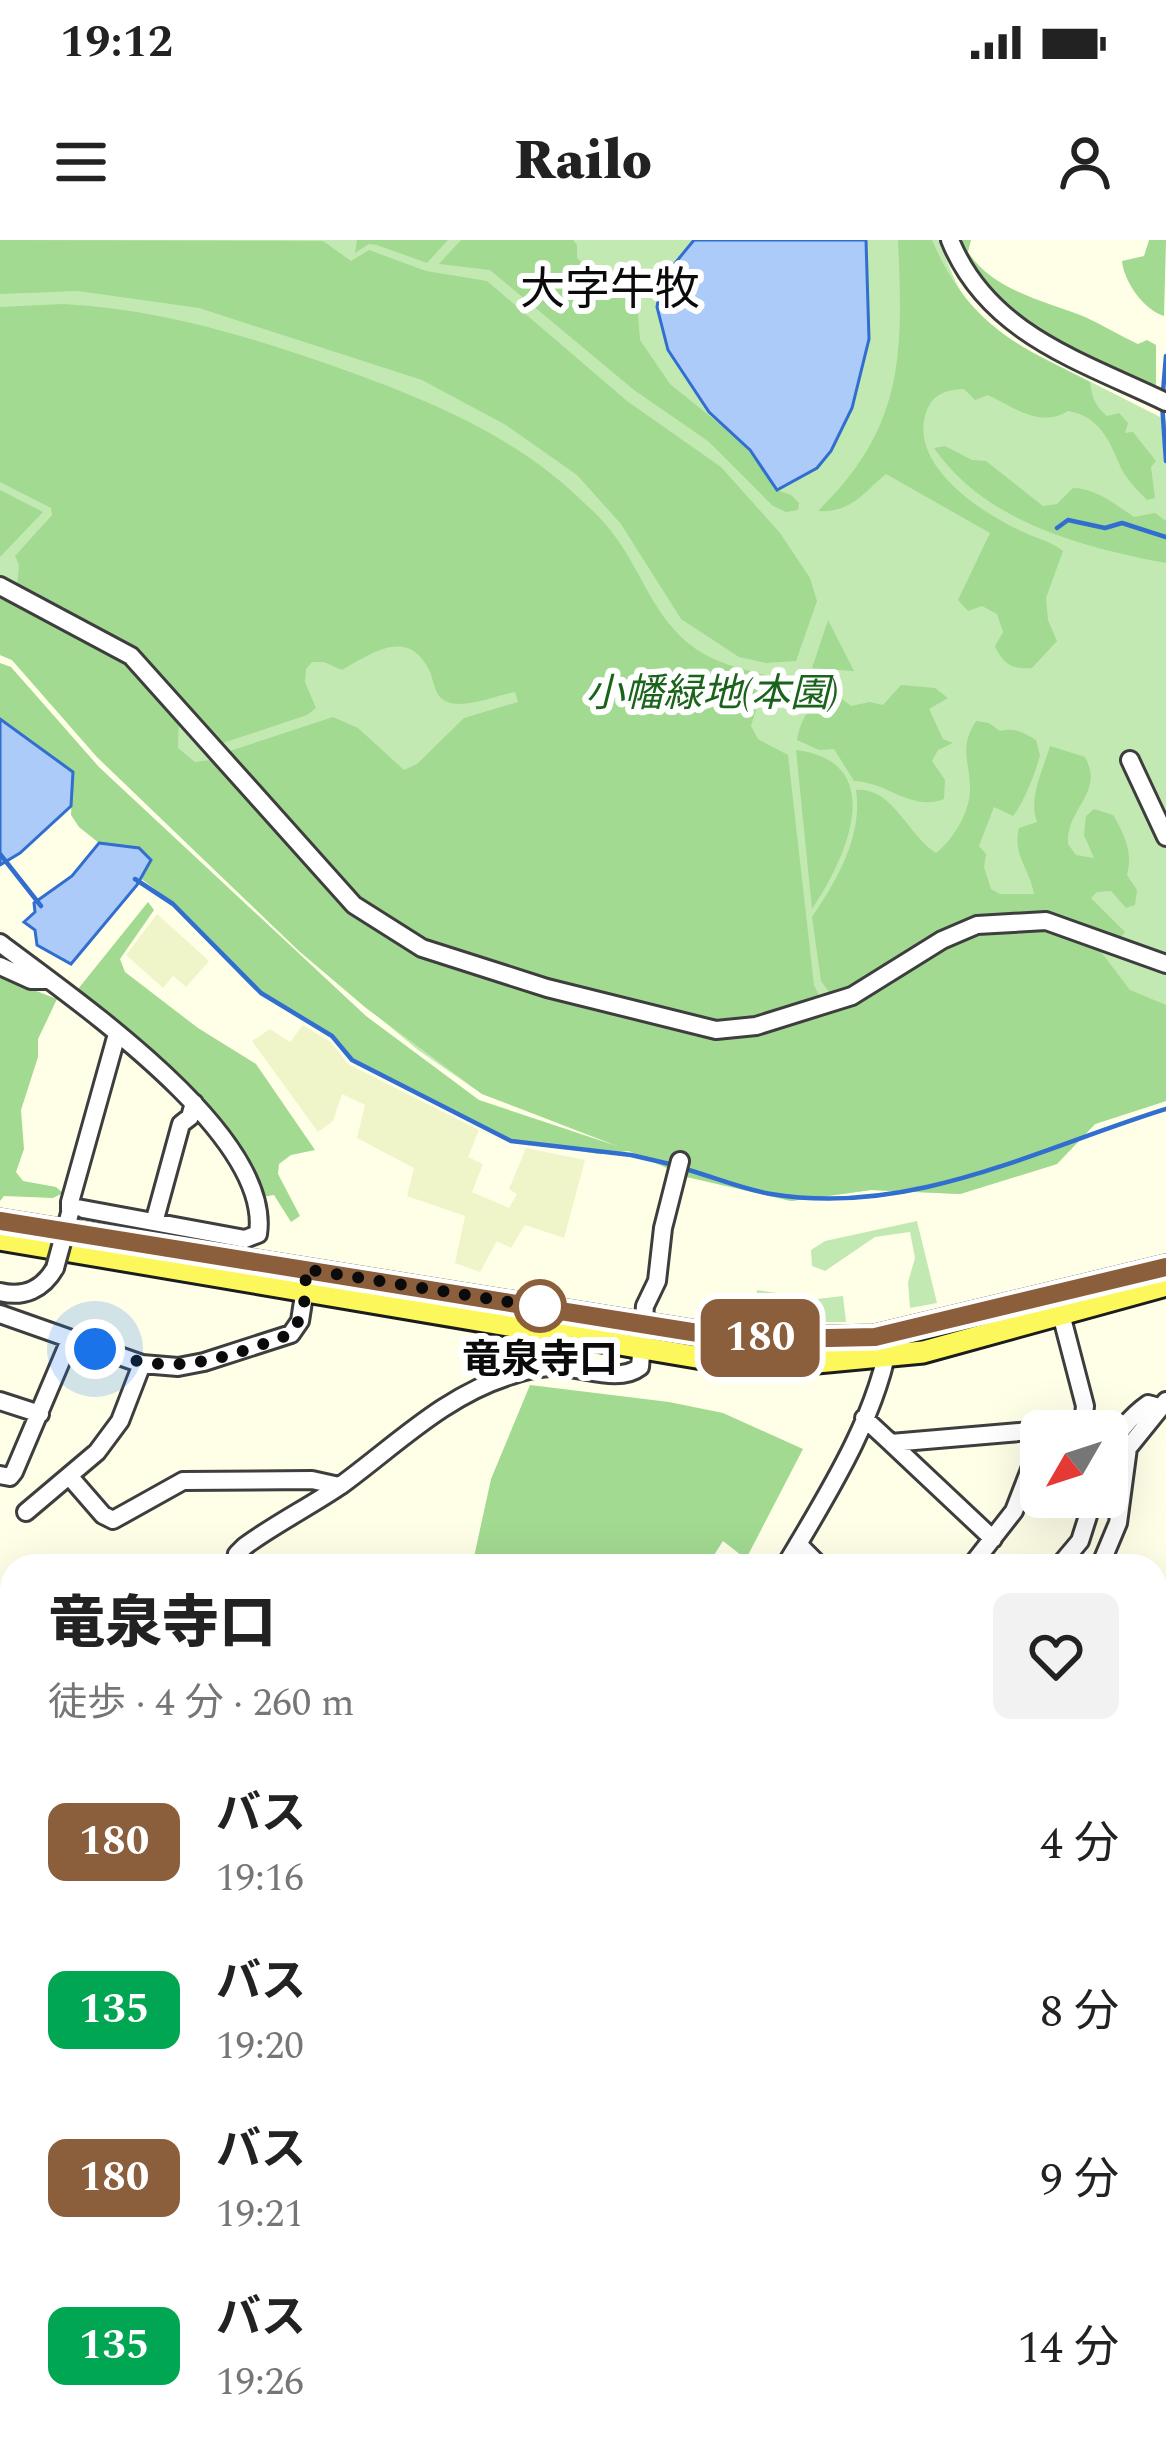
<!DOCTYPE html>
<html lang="ja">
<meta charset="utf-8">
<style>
body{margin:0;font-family:Spectral,"Noto Sans JP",serif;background:#f2f2f2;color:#222;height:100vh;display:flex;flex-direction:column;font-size:45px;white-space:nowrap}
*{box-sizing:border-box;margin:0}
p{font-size:39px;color:#767676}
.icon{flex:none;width:66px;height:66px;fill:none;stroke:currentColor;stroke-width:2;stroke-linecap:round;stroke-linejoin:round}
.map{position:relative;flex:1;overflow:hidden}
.details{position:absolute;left:0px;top:1314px;width:1167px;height:903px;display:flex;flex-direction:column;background:#fff;border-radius:36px 36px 0 0;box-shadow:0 12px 48px #0002}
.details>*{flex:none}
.badge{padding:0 24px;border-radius:18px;font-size:42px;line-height:78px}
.needle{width:78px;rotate:231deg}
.buttons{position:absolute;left:1020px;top:1170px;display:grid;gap:24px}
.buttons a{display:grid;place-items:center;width:108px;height:108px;border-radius:18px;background:#fff;box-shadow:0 12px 48px #0002;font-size:60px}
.you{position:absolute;width:60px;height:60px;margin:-30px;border:9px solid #fff;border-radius:50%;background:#1a73e8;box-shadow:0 0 0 18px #1a73e833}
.map>.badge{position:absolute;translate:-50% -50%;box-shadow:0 0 0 6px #fff}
.round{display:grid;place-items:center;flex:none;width:126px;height:126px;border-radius:18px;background:#f2f2f2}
.head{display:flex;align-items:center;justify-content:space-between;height:204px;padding:0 48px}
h1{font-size:57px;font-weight:800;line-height:90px}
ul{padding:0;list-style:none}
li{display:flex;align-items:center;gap:36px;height:168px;padding:0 48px}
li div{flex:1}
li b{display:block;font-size:45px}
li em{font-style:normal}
li .badge{min-width:132px;font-weight:700;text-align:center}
.status{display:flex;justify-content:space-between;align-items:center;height:84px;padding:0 60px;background:#fff;direction:ltr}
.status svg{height:33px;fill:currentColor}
header{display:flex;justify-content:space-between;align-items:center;height:156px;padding:0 48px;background:#fff;font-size:54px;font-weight:800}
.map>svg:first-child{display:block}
.farmland{fill:#eff5c8}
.green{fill:#c3e9b2}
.forest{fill:#a2da91}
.cemetery{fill:#cce0bb}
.water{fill:#accbf8;stroke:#316ed0;stroke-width:3}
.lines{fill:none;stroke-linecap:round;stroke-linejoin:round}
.stream{stroke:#316ed0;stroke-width:4.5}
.river{stroke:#accbf8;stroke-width:27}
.minor-casing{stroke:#3e3e3e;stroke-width:22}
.major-casing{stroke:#1c1c1c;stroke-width:27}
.minor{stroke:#fff;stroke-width:16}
.major{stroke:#fcf85b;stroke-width:21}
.minor-bridge-casing{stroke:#3e3e3e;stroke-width:22;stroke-linecap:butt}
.minor-bridge{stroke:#fff;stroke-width:16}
.line-casing{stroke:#fff;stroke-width:27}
.line{stroke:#8b5e3c;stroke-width:18}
.walk{stroke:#0b0b0b;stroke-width:12;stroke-dasharray:0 21.6}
.stop-dot{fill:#fff;stroke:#8b5e3c;stroke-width:6}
.labels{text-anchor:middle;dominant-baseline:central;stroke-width:12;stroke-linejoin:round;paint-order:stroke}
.park-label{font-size:39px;font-style:italic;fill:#1a631b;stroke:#fff}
.stop-label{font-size:39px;font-weight:bold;fill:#0b0b0b;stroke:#fff}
.quarter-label{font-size:45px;fill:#0b0b0b;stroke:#fff}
</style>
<div class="status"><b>19:12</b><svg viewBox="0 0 49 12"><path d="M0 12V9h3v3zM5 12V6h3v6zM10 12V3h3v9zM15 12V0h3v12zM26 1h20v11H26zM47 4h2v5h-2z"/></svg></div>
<header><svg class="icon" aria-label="menu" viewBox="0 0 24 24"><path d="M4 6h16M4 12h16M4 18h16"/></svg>Railo<svg class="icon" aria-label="person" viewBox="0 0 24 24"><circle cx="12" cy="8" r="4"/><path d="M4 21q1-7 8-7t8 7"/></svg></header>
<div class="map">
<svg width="1166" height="2216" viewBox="0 0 1166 2216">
<rect width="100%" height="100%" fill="#ffffe8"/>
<path class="farmland" d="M157,674L209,721L186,747L173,736L163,748L126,715Z
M303,785L332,803L348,824L479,890L468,917L483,924L472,952L509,968L517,954L509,949L526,908L585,920L564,998L525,985L511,1008L497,1001L480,1032L455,1023L465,976L407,956L414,928L357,898L365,865L342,854L333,881L318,892L252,801L270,789L290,802Z"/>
<path class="green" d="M0,0H940C955,48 967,69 1008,100L1166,180V861L1095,884L1057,924L960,954L871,950L791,961L687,937L589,893L482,854L418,810L299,711L97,517L12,420L0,415Z
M917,981L937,1063L910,1068L908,1042L915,1018L910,992L875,997L825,1031L812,1026L811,1010L825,1001Z
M757,1050L817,1059L843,1056L846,1082H752Z"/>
<path class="forest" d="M0,0L323,1L351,21L369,10L426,31L487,41L627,161L721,227L780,293L810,338L817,361L796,421L766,423L739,417L681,379L621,284L577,235L506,185L422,140L199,68L78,51L0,54Z
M357,0H448L427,23L377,5L369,4L355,13Z
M461,0H573L577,5V18C591,31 605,39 616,55L629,52L637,63L640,100L670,144L742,202L777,250L791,255L799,263L798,270L786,272L773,266L708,201L634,150L490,30L439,24Z
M898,0H932C968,83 1013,104 1090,142C1092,158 1095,166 1107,176L1119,173L1128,183L1125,193L1133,192L1156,221L1151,227L1155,258L1147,260C1138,251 1127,240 1121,228C1110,202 1100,176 1068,171C1041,188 1014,168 988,155L975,160L964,149C947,150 934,153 927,170C906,223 980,272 1021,291C1035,298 1051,301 1063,311L1046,358L1048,380L1057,401L1032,428C1012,430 1003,424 995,406L1003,392L997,374L982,366L968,371L958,360L990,293L886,234C862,254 851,273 818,271C905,187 903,113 898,0Z
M958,0H971L968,12C993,51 1046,61 1085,77C1103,85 1120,96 1138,104L1147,100L1156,105V146L1030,87L974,35Z
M1149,0H1166L1164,76C1144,70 1124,42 1122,21L1144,16Z
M63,64C159,69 248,96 339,128C425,159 511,193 579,258C590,268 602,279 611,291C642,330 653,379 696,409C720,425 746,430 773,437L762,450L751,486L758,499L788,515L814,745L822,762L755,781L716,784L553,744L422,700L362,661L333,633L230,511L333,477L358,488L404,530L417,524L464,478L518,462L515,452C497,455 457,473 441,458C435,453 433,439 430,432C409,386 372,413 342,430L324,422H312L306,429L305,442L316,468L307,475L223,503L144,420L102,390L17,347L19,325L15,316L52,275L51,268L0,242V67Z
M945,206L972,220L986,221L1043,266L1057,264L1073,248C1096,248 1116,265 1134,277L1155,273L1166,281V323C1082,307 985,282 934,208Z
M0,250L43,272L0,317Z
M0,352C73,391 121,412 179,473L178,508L195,522L218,519L354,671L545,754L676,790L714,796L750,794L794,783L890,744L948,703L981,693L1010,691L1043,692L1095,704L1130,750L1166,765V861L1095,884L1057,924L960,954L871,950L791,961L687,937L629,911L598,914L509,899L352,819L332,795L261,751L173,663L140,638L148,627L125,606L99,603L79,587L71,575L73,532L0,479V423L11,427L99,527L366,776L479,860L617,906L482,854L366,768L299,711L97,517L12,420L0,415Z
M828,380L854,431L812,428Z
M901,445L935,448L948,458L929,469L943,499L953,503L938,510L932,521L945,540L944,559C911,572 888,542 854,541L834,509L819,510L797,500C801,478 812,458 836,454L851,466L870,462L883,465Z
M976,481L989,483L1000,491C1014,487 1024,493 1036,500L1040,515C1036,532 1023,564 1013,576L994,567L979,606L986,614L984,627L991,649L1000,654H1034C1030,629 1012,615 1019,588L1037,582C1028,558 1043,530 1050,506L1085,517C1105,553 1066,568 1068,604L1076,615L1094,618L1084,595L1086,576L1094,569L1113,575C1125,595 1133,613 1127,635L1137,650L1135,665L1126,668L1111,651L1097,652L1091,658L1125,692L1119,700L1064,681L975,680L848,750L831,755L821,741L812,677C837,640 863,596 856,550C893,547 908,596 936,613C954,599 971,571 970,546C969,519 959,508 976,481Z
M796,510C891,522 845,620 812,669Z
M148,662L154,670L120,719L125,732L198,788L256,824L315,910L291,915L279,924L278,934L300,976L291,982L274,955L262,957L247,923L74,754Z
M0,737L57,759L38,799V817L21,870L24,909L16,932L23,941L56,947L63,953L53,958L4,956L0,961Z
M530,1145L669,1162L723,1173L803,1209L746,1319L723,1301L707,1326H472L491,1239Z
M12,1353V1612L0,1606V1373Z
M1166,1646V1788L1155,1789V1697Z"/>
<path class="cemetery" d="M0,1593L12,1600V1728L0,1721Z"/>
<path class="water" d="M694,0H866L869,99L852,168L831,211L817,228L777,250L750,210L709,172L668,110L657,67L660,50L667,33Z
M0,479L73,532L71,566L20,613L0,625Z
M99,603L139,608L151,620L137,645L71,724L37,705L35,690L24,682L35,672L34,663L72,636Z
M0,1808L12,1817V2085L0,2073Z
M1155,2199L1166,2200V2216H148L136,2205H1155Z"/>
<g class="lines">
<path class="stream" d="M1163,152L1166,116
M1162,163L1166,221
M1057,288L1068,280L1105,288L1122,283L1166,297
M0,614L41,666
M135,639L173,664L261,753L332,796L352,820L511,901L631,915L674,925
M682,928C711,936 741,949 771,954C911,977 1037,909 1166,869"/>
<path class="river" d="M1155,2029L1166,2027"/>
<g class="minor-casing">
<path id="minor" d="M950,0C988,94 1081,121 1166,162
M0,346L131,416L354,665L422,708L547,748L716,790L756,786L852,756L942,700L977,685L1046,681L1166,724
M1130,520L1166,597
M0,703C72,758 273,894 258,994L245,999L72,967
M0,726L31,740H47
M70,972V962L117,794
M155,979L181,884L190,877L194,863
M0,1052C24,1058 43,1049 55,1028
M0,1074L142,1124L178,1127L204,1122L291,1094L300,1081L306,1042
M0,1161L40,1174
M864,1178L891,1203L1043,1190
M1043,1191L1083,1184L1085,1166L1061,1074
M891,1203L993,1299
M1107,1215C1113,1197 1132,1175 1148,1164L1159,1167
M0,1235L10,1237L14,1232L70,1100
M70,1237L103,1275L113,1280L183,1241L312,1240L339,1246
M26,1272L97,1212L120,1181L142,1124
M798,1304L820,1326
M243,1326L237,1314L245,1306C275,1284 309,1267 340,1246C395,1206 445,1155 512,1135C523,1131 537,1128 549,1127C577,1124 617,1145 640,1127L645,1066L657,1041L663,988L680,921
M785,1326C826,1257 879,1174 890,1095
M971,1326L1014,1271L1041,1201
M1059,1326L1080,1301L1094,1257
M1100,1326L1118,1283L1128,1208L1166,1161
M1166,1433L1161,1445L1166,1462
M1155,1496L1166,1485
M1155,1630H1166"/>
</g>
<g class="major-casing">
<path id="major" d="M0,981L698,1093L782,1099L875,1097L1166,1027
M0,999L708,1119L796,1124L923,1112L1166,1045"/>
</g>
<use href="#minor" class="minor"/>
<use href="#major" class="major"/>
<g class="minor-bridge-casing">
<path id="minor-bridge" d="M55,1028L70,973"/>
</g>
<use href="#minor-bridge" class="minor-bridge"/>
</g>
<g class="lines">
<g class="line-casing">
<path id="line" d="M0,981L698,1093L782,1099L875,1097L1166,1027"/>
</g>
<use href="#line" class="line"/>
<path class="walk" d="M95,1109C174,1138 216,1121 291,1094C305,1073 307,1054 305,1029L559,1070L540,1066"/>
</g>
<circle class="stop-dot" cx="540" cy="1066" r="24"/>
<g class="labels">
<g class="park-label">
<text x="712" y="454">小幡緑地(本園)</text>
</g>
<g class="stop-label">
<text x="540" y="1120">竜泉寺口</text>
</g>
<g class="quarter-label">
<text x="610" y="50">大字牛牧</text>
</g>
</g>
</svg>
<div class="buttons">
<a><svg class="needle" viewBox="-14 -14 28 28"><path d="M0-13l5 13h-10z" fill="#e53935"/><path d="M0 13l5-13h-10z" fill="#767676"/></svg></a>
</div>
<div class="you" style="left:95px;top:1109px"></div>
<b class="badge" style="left:760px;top:1098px;background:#8b5e3c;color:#fff">180</b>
<section class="details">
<div class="head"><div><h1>竜泉寺口</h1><p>徒歩 · 4 分 · 260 m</p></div><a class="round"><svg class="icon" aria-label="heart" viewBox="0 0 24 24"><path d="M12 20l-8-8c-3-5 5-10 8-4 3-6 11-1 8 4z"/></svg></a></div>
<ul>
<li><span class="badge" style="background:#8b5e3c;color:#fff">180</span><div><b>バス</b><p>19:16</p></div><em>4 分</em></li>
<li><span class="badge" style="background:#00a651;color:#fff">135</span><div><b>バス</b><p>19:20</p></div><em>8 分</em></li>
<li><span class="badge" style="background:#8b5e3c;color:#fff">180</span><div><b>バス</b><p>19:21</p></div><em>9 分</em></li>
<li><span class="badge" style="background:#00a651;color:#fff">135</span><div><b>バス</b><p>19:26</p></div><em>14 分</em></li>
</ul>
</section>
</div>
